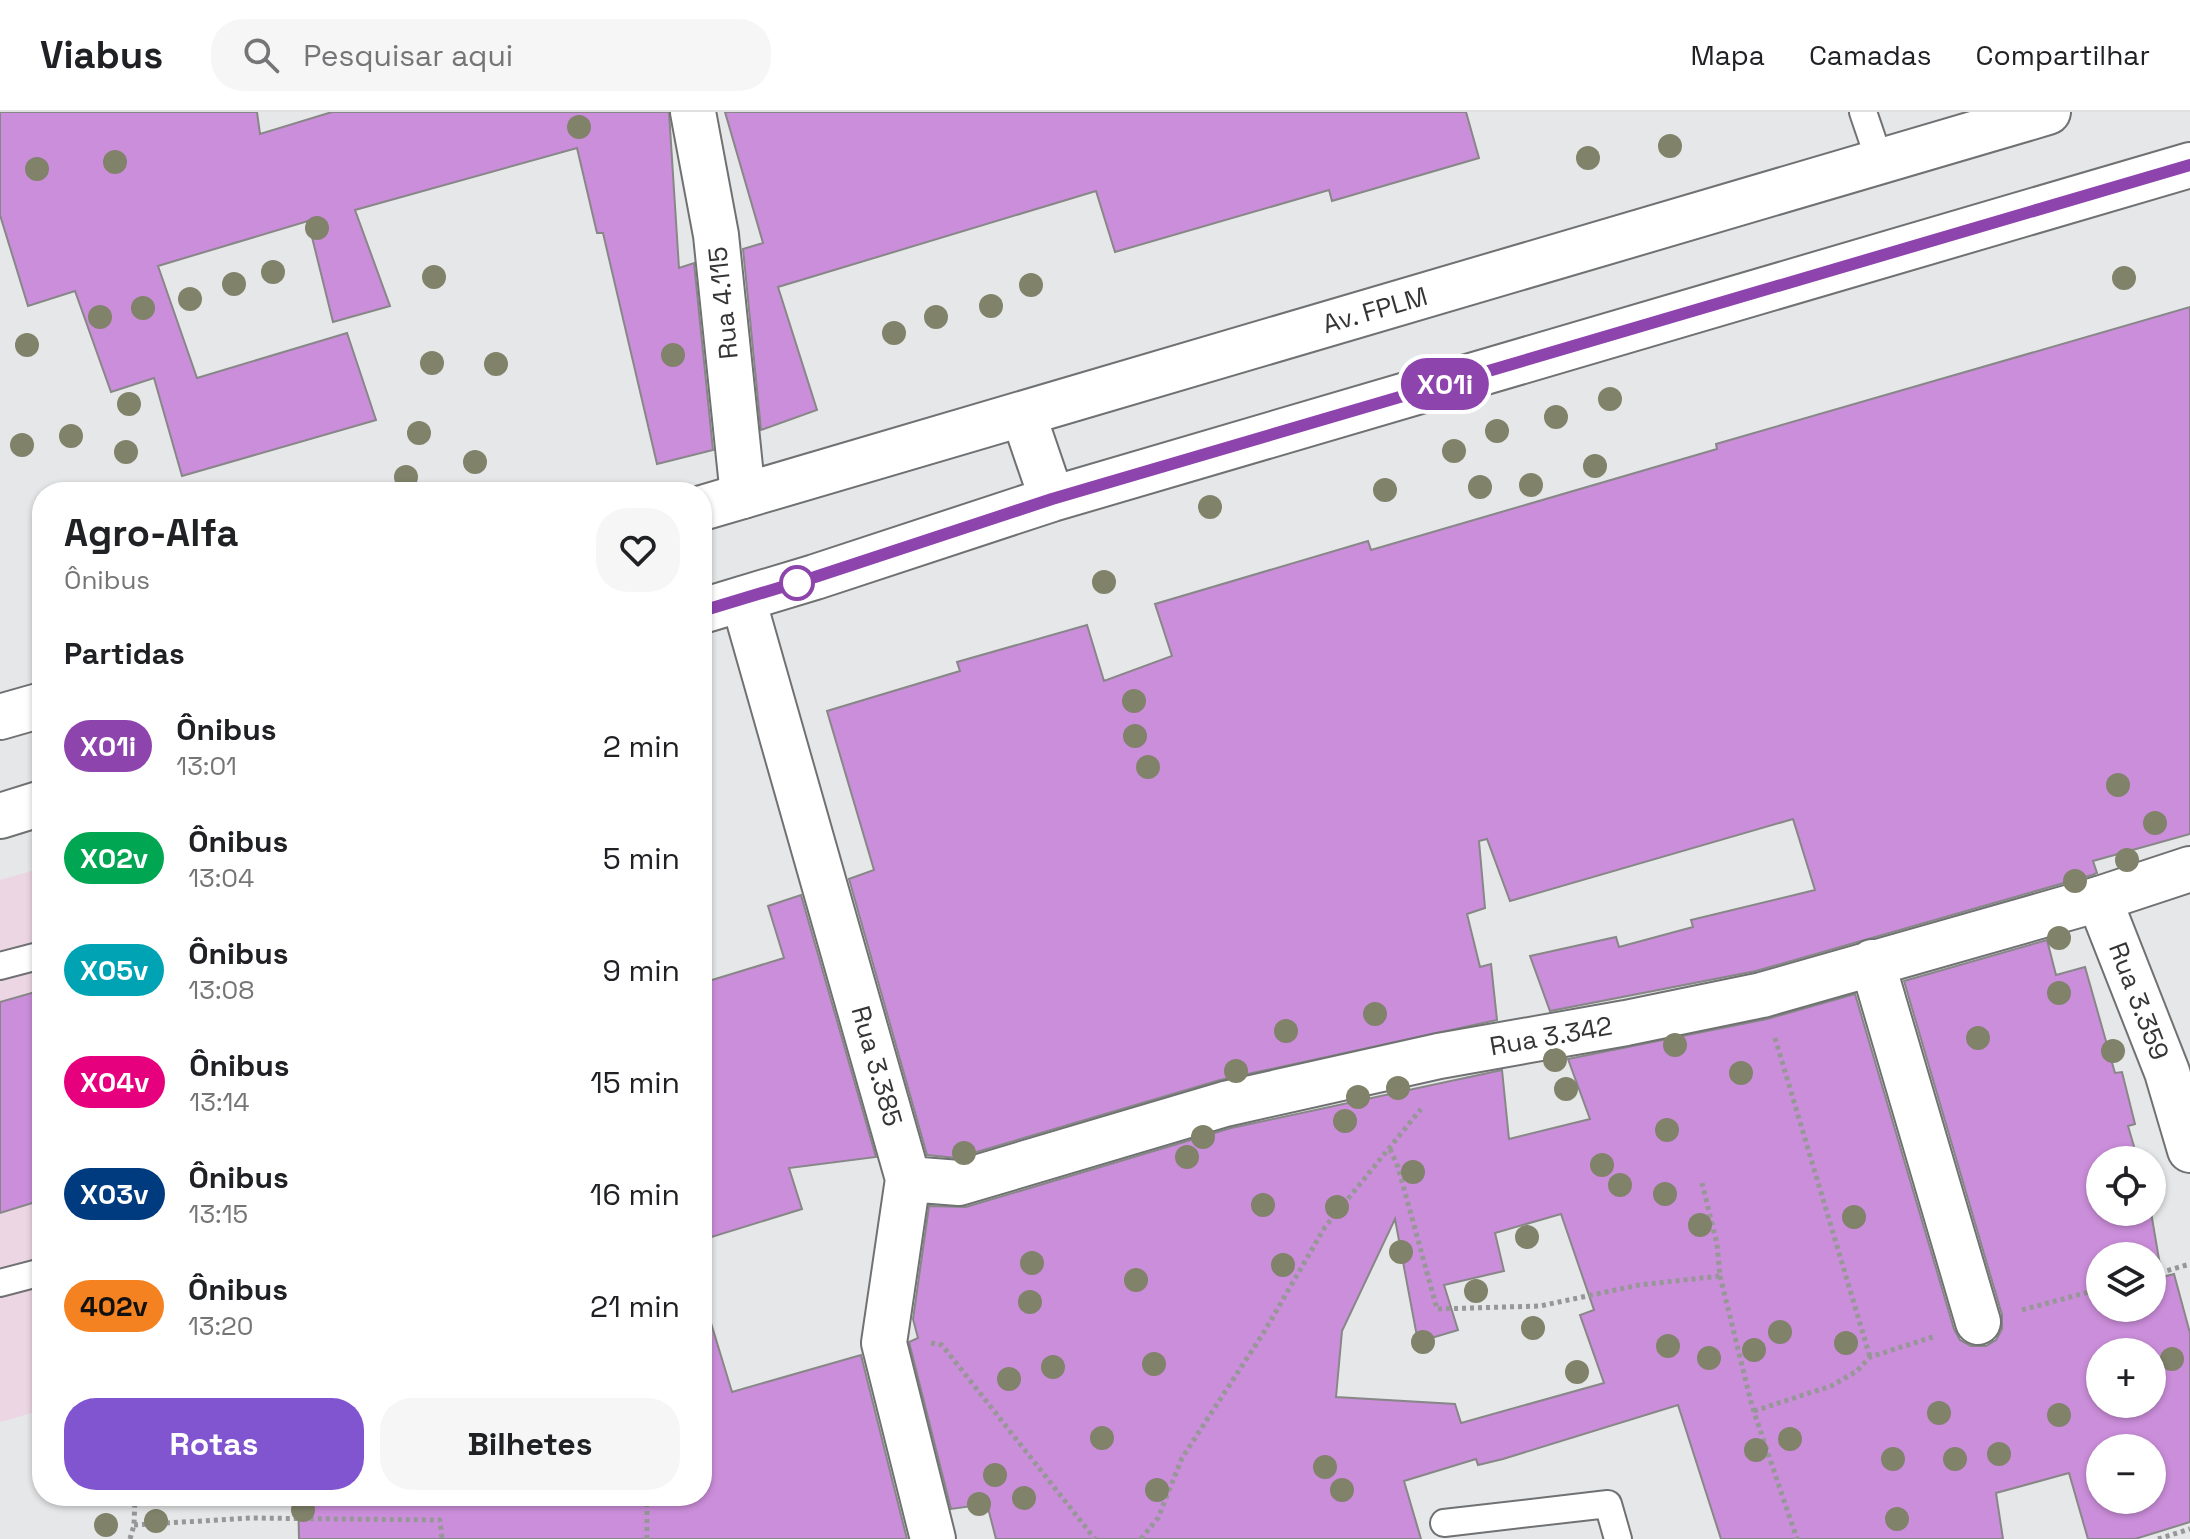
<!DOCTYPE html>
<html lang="pt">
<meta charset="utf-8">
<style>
body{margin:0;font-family:"Space Grotesk",sans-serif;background:#f6f6f6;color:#202124;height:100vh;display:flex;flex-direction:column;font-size:30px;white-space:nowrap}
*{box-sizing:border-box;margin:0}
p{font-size:26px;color:#757577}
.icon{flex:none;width:44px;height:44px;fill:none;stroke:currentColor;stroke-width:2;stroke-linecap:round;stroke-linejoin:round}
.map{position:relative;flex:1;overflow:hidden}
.side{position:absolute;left:32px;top:370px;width:680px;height:1024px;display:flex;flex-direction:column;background:#fff;border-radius:32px;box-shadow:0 2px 6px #0004}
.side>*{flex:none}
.badge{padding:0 16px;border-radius:26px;font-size:28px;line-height:52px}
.fabs{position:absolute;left:2086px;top:1034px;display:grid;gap:16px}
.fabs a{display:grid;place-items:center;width:80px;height:80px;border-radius:50%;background:#fff;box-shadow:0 2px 6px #0004;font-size:40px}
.map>.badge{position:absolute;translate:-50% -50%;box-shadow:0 0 0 4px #fff}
h2{padding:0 32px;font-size:30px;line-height:72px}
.round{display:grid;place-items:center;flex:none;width:84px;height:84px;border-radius:32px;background:#f6f6f6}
.overview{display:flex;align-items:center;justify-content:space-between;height:136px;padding:0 32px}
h1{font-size:38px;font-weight:700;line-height:60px}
.cta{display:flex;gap:16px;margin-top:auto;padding:16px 32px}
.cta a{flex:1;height:92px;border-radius:32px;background:#8055cf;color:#fff;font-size:32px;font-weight:700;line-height:92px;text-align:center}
.cta a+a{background:#f6f6f6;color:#202124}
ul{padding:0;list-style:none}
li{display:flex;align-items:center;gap:24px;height:112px;padding:0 32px}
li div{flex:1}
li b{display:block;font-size:30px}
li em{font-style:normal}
li .badge{min-width:88px;font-weight:700;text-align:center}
header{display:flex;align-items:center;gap:48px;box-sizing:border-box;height:112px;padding:0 40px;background:#fff;border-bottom:2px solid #e0e0e0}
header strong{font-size:38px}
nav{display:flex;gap:44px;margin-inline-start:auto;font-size:28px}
.search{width:560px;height:72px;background:#f6f6f6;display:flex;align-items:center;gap:20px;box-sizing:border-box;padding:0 28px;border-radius:32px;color:#757577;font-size:30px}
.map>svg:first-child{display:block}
.industrial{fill:#ecd6e3}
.building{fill:#cb8eda;stroke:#888788;stroke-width:2;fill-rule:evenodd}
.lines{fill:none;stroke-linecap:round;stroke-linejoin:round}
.service-casing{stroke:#707172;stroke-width:30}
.minor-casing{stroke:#707172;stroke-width:48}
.tertiary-casing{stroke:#707172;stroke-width:48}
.secondary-casing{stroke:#707172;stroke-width:48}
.path{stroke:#979798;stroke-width:5;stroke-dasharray:4 4;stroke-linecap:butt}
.service{stroke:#fff;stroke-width:26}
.minor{stroke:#fff;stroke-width:44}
.tertiary{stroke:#fff;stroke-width:44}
.secondary{stroke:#fff;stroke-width:44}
.tree{fill:#80826a}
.line-casing{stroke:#fff;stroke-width:18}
.line{stroke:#8e44ad;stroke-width:12}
.stop-dot{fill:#fff;stroke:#8e44ad;stroke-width:4}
.labels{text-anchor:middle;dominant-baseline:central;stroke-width:7;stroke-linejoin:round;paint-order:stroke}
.street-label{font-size:26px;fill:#353536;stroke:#fff}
</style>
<header>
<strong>Viabus</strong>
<div class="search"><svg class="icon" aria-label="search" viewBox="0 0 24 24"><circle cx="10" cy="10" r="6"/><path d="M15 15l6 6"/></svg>Pesquisar aqui</div>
<nav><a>Mapa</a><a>Camadas</a><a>Compartilhar</a></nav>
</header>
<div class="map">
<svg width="2190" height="1427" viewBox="0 0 2190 1427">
<rect width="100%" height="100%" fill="#e6e7e8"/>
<path class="industrial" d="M42,756V1298L0,1310V768Z"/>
<path class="building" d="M0,0H257L260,22L332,0H669L679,156L694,151L713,338L657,352L603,121H597L577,36L355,98L390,194L333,210L308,109L158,154L197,266L347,221L376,308L182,364L154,266L111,280L75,179L28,194L0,103Z
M725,0H1466L1479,46L1332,89L1329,78L1115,140L1096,79L778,175L817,298L761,318L743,137L763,131Z
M2190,195V722L2093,749L2097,761L2092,763L1756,859L1550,899L1530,844L1616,825L1619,835L1693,815L1691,808L1815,778L1793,707L1510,789L1487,727L1479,729L1485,796L1467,802L1480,855L1491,852L1497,908L1220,968L956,1046L927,1043L849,767L874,758L827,599L960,559L957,550L1087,513L1104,569L1172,544L1155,492L1368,429L1371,438L1717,337L1716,332Z
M801,783L876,1045L789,1056L802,1097L702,1128V871L784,846L768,794Z
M2047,828L2056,863L2085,855L2115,961L2122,960L2135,1012L2128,1014L2138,1048H2100V1100H2151L2162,1165L2174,1162L2190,1221V1410L2135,1427H2088L2069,1361L1996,1381L2003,1427H1721L1678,1293L1503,1347L1478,1353L1476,1347L1404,1369L1421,1427H996L987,1392L951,1397L909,1230L918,1226L913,1207L929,1094L966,1095L1231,1016L1502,958L1509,1027L1590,1007L1568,947L1767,907L1855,882L1954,1217L1960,1228L1971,1234H1986L1996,1228L2002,1217V1203L1904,869ZM1561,1102L1594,1198L1580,1203L1604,1271L1461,1311L1455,1292L1336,1285L1342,1219L1395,1107L1418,1230L1458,1218L1444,1173L1504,1159L1495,1121ZM2100,1144H2152V1196H2100ZM2100,1240H2152V1292H2100ZM2100,1336H2152V1388H2100Z
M42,878V1088L0,1101V890Z
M711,1211L732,1280L861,1243L907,1427H299L298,1384H702V1213Z"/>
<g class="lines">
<g class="service-casing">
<path id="service" d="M1863,0L1880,50
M0,854L42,843
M0,1171L42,1160
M1444,1411L1608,1392L1618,1427"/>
</g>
<g class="minor-casing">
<path id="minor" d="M693,0L716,123L743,384
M743,487L908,1067L884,1231L933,1427
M1872,850L1978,1210
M908,1067L959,1071L1225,992L1439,944L1626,911L1762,883L2099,787L2190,757"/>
</g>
<g class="tertiary-casing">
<path id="tertiary" d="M2099,787L2167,960L2190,1038"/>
</g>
<g class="secondary-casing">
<path id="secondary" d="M1023,302L1052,387
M702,396L2048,0
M702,499L815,465L1052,387L2190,53
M0,605L42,593
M0,704L42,691"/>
</g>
<path class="path" d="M1775,926L1870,1245
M1390,1037L1398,1055L1437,1197L1540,1194L1639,1173L1720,1164L1717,1132L1702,1071
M2152,1163L2190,1152
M1720,1164L1752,1294L1797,1427
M2022,1198L2100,1177
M931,1231L942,1233L1095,1427
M1754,1299L1831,1274L1857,1259L1870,1245L1936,1224
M134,1413L250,1406L440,1408L442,1427
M130,1427L134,1413L135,1384
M647,1427V1384
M1141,1427L1158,1406L1182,1346L1264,1220L1325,1115L1421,997
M2158,1427L2190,1417"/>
<use href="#service" class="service"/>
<use href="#minor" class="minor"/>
<use href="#tertiary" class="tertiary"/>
<use href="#secondary" class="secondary"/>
</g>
<g class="tree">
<circle cx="579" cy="15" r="12"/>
<circle cx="1670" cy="34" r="12"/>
<circle cx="1588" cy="46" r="12"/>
<circle cx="115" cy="50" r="12"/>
<circle cx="37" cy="57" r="12"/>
<circle cx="317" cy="116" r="12"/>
<circle cx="273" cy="160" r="12"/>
<circle cx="434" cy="165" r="12"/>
<circle cx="2124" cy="166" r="12"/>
<circle cx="234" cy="172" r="12"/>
<circle cx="1031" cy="173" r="12"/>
<circle cx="190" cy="187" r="12"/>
<circle cx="991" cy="194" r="12"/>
<circle cx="143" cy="196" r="12"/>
<circle cx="100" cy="205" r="12"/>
<circle cx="936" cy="205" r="12"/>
<circle cx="894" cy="221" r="12"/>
<circle cx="27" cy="233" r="12"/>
<circle cx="673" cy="243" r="12"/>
<circle cx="432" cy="251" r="12"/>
<circle cx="496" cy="252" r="12"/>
<circle cx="1610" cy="287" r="12"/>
<circle cx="129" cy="292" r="12"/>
<circle cx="1556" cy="305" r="12"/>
<circle cx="1497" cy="319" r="12"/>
<circle cx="419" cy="321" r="12"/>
<circle cx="71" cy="324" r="12"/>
<circle cx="22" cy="333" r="12"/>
<circle cx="1454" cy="339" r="12"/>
<circle cx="126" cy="340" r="12"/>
<circle cx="475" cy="350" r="12"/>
<circle cx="1595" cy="354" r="12"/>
<circle cx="406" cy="365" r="12"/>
<circle cx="1531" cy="373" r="12"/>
<circle cx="1480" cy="375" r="12"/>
<circle cx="1385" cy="378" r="12"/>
<circle cx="1210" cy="395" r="12"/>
<circle cx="1104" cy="470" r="12"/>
<circle cx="1134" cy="589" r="12"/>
<circle cx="1135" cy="624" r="12"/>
<circle cx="1148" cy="655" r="12"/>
<circle cx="2118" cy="673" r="12"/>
<circle cx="2155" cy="711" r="12"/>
<circle cx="2127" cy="748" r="12"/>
<circle cx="2075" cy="769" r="12"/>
<circle cx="2059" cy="826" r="12"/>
<circle cx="2059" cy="881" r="12"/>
<circle cx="1375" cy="902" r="12"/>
<circle cx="1286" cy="919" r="12"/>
<circle cx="1978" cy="926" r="12"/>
<circle cx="1675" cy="933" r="12"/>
<circle cx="2113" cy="939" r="12"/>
<circle cx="1555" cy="948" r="12"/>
<circle cx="1236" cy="959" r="12"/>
<circle cx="1741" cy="961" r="12"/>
<circle cx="1398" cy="976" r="12"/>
<circle cx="1566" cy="977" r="12"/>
<circle cx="1358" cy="985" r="12"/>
<circle cx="1345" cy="1009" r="12"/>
<circle cx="1667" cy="1018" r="12"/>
<circle cx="1203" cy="1025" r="12"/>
<circle cx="964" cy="1041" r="12"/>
<circle cx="1187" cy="1045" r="12"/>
<circle cx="1602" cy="1053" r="12"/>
<circle cx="1413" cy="1060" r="12"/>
<circle cx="1620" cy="1073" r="12"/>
<circle cx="1665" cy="1082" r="12"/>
<circle cx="1263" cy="1093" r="12"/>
<circle cx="1337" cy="1095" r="12"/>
<circle cx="1854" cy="1105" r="12"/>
<circle cx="1700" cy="1113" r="12"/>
<circle cx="1527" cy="1125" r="12"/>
<circle cx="1401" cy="1140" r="12"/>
<circle cx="1032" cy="1151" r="12"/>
<circle cx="1283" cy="1153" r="12"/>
<circle cx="1136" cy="1168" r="12"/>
<circle cx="1476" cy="1179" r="12"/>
<circle cx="1030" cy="1190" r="12"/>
<circle cx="1533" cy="1216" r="12"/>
<circle cx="1780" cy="1220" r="12"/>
<circle cx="1423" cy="1230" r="12"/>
<circle cx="1846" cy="1231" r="12"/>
<circle cx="1668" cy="1234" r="12"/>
<circle cx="1754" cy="1238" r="12"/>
<circle cx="1709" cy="1246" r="12"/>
<circle cx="2172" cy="1247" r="12"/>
<circle cx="1154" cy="1252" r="12"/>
<circle cx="1053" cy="1255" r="12"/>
<circle cx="1577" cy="1260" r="12"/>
<circle cx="1009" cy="1267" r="12"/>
<circle cx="1939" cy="1301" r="12"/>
<circle cx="2059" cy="1303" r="12"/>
<circle cx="1102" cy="1326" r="12"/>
<circle cx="1790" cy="1327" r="12"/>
<circle cx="1756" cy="1338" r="12"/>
<circle cx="1999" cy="1342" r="12"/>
<circle cx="1893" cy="1347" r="12"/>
<circle cx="1955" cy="1347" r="12"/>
<circle cx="1325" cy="1355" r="12"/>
<circle cx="995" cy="1363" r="12"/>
<circle cx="1157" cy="1378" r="12"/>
<circle cx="1342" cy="1378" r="12"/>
<circle cx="1024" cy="1386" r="12"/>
<circle cx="979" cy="1392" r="12"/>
<circle cx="303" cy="1398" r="12"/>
<circle cx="1897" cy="1407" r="12"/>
<circle cx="156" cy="1409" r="12"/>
<circle cx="106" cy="1413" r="12"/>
</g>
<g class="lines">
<g class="line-casing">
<path id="line" d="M702,499L815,465L1052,387L2190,53"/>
</g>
<use href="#line" class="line"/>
</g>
<circle class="stop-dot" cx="797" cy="471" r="16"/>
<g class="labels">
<g class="street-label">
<text transform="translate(723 191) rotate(-96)">Rua 4.115</text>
<text transform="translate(1375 198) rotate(-16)">Av. FPLM</text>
<text transform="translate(2139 889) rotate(69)">Rua 3.359</text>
<text transform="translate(1551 924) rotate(-10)">Rua 3.342</text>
<text transform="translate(877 954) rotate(74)">Rua 3.385</text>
</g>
</g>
</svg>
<div class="fabs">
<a><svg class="icon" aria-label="locate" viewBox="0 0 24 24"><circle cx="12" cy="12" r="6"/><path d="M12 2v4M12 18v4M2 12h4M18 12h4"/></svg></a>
<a><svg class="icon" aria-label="layers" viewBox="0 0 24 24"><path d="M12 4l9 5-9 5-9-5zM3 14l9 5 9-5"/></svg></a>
<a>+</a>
<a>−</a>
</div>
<b class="badge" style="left:1445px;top:272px;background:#8e44ad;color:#fff">X01i</b>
<section class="side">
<div class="overview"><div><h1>Agro-Alfa</h1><p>Ônibus</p></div><a class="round"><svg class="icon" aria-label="heart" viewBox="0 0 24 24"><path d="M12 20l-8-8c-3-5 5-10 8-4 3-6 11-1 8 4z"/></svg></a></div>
<h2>Partidas</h2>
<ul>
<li><span class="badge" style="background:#8e44ad;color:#fff">X01i</span><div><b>Ônibus</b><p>13:01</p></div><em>2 min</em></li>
<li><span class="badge" style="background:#00a651;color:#fff">X02v</span><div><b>Ônibus</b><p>13:04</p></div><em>5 min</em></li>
<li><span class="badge" style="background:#00a3b4;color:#fff">X05v</span><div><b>Ônibus</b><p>13:08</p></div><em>9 min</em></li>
<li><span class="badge" style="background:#e6007e;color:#fff">X04v</span><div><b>Ônibus</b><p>13:14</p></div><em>15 min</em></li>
<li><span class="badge" style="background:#003b80;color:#fff">X03v</span><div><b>Ônibus</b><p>13:15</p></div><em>16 min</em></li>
<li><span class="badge" style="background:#f58220;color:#111">402v</span><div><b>Ônibus</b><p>13:20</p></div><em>21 min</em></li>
</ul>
<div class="cta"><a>Rotas</a><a>Bilhetes</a></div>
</section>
</div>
